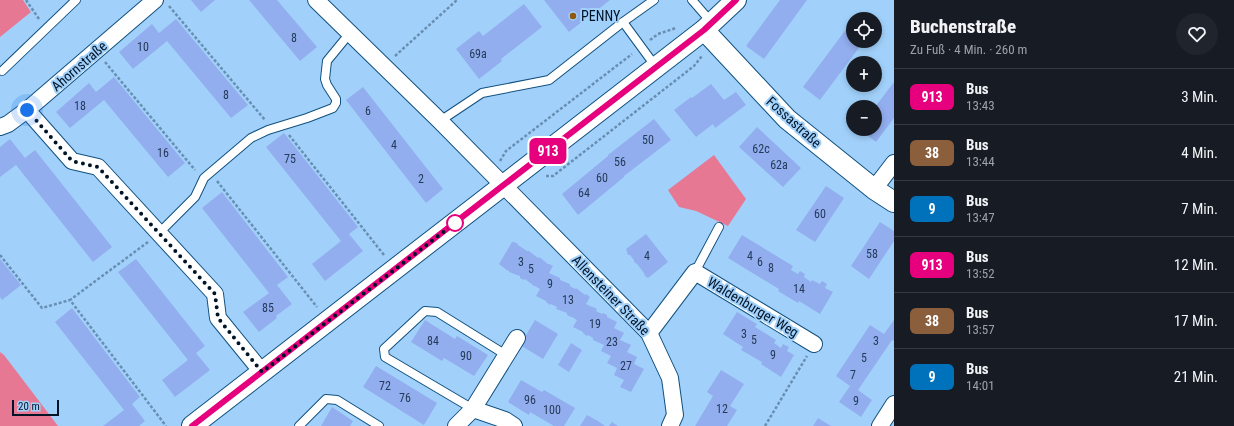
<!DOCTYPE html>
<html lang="de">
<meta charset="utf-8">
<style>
body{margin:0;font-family:"Roboto Condensed",sans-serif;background:#20242c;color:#f1f3f6;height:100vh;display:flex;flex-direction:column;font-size:15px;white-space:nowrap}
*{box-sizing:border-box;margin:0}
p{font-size:13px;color:#9ea1a6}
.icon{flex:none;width:22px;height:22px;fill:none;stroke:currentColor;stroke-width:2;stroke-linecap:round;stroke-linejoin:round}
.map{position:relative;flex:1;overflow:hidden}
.details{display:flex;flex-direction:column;background:#171b24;width:340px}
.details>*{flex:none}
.badge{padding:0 8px;border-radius:6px;font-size:14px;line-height:26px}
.controls{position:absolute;left:846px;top:12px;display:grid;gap:8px}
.controls a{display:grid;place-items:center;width:36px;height:36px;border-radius:50%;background:#171b24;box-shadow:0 2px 6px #0003;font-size:20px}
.scale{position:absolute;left:12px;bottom:10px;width:47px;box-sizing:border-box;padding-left:4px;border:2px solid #001427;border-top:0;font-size:11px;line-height:14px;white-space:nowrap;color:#001427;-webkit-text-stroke:3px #a1d1fb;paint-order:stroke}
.you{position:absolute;width:20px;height:20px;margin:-10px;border:3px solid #fff;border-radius:50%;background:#1a73e8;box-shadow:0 0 0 6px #1a73e833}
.map>.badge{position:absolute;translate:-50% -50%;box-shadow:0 0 0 2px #fff}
.round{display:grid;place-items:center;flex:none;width:42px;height:42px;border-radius:21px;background:#20242c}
.headline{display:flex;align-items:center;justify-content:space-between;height:68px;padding:0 16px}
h1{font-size:19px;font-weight:800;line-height:30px}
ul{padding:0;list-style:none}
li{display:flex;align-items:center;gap:12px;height:56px;padding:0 16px;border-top:1px solid #363941}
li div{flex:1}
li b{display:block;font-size:15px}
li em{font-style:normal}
li .badge{min-width:44px;font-weight:700;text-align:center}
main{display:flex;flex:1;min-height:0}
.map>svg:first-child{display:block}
.green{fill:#e67894}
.building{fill:#92aeee}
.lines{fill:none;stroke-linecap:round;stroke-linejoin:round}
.service-casing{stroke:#11517f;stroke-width:10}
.minor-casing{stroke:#11517f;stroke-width:18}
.tertiary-casing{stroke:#11517f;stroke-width:22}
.path{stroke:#688fb1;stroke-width:2.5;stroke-dasharray:3 2;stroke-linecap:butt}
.service{stroke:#fff;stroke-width:8}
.minor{stroke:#fff;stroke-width:16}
.tertiary{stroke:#fff;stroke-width:20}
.line-casing{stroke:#fff;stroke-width:9}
.line{stroke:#e6007e;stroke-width:6}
.walk{stroke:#001427;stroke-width:4;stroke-dasharray:0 7.2}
.poi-dot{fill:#8f5710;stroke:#a1d1fb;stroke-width:1.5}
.stop-dot{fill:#fff;stroke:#e6007e;stroke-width:2}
.labels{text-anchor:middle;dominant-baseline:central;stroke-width:4;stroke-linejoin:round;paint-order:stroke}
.number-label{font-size:12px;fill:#243a59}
.poi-label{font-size:14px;fill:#001427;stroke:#a1d1fb;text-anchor:start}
.street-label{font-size:14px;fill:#001427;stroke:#a1d1fb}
</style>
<main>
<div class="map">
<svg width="894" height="426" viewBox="0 0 894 426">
<rect width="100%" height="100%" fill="#a1d1fb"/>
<path class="green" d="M0,0H23L31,12L0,37Z
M714,155L746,199L728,226L696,211L679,207L668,190Z
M0,352L4,355L58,426H0Z"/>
<path class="building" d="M191,0H215L201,12Z
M249,0H277L317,47L300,61Z
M544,0H610L569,32Z
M780,0H807L764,59L746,46Z
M524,4L542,27L501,59L502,61L479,79L456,49L479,31L483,36Z
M176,19L248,105L231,118L167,41L133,69L119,52L152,24L159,33Z
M853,20V41H864L820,100L803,87Z
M114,77L185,163L168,177L104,100L70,128L56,112L89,83L96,92Z
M894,82V118L876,142L859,129H875V107Z
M711,84L724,100L736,92L746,105L715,128L713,124L696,137L674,110L691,97L692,98Z
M363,87L443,189L426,203L346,100Z
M654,119L671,140L624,176V177L578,215L562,194L608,156V155Z
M757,127L801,168L783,187L739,147Z
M284,133L358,227L349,234L363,251L325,281L312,264L341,241L266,147Z
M10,139L25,158L35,150L112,247L93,262L16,165L0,177V147Z
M826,186L844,198L815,242L796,230Z
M222,192L288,277L277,285L292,304L276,316L277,318L259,332L243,312L269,293L202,208Z
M880,222L894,231V241L869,279L851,266Z
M646,234L668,262L648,278L645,276L644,273L637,264L634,262V260L630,255H628L626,249Z
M742,235L793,266L791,270L798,274L800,271L805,274L804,277L811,282L812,280L820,284L822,281L827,284L825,288L833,292L820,314L799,301L798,303L778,291L779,289L728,258Z
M512,242H514L518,244V245L527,251H529L538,258L539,257L548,264H549L553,266L549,273L560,278V280L570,284V286L575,289L576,288L585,295L586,294L590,297L586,304L592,307H593L597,309L596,311L602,314L603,313L607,315V317L617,322L614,328L624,333L620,340L631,345L627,352L637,357L634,364L644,369L631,392L620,387L624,380L614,375L617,368L607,363L611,356L601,351L604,345L593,340V338L588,335L587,336L583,333V332L573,327L577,320L572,317H571L567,315V313L556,309L557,307L551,304L550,305L546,302V301L536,296L540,289L535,286H534L525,279L524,280L520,278V276L509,272V270L508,271L499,264Z
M0,259L21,285L2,300L0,297Z
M136,259L205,346L196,353L210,370L175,397L162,380L188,360L118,272Z
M72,308L140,397L132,404L145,421L139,426H103L124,410L55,322Z
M737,312L757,324L755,327L776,340L774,343L781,348L783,344L789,347L787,351L794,355L781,377L761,364L762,362L741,350L743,347L723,334Z
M425,320L455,339L457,336L488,355L474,376L444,358L442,361L411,342Z
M535,320L558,334L543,359L520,345Z
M894,320V341L892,340L858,390L872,400L861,417L839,402L850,386L836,376L870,325L884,334Z
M571,343L582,350L569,372L558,365Z
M376,366L437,403L424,425L363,387Z
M721,370L744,384L730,406L737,410L727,426H695L713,396L707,392Z
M521,380L542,392L544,390L575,408L564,426H554L530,412L529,415L508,402Z
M332,407L353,421L350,426H321Z
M587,415L598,421L605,426H580Z
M818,418L831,426H813Z
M612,422L618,426H609Z"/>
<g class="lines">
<g class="service-casing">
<path id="service" d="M692,0L712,23
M623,22L654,0
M2,71L76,0
M440,121L482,93L549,80L623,22L656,67
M159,233L195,197L204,178L251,138L268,130L307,118L333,108L336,103V99L327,85L325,79L327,61L350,33
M695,272L719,227
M473,409L385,357L384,349L425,311L437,312L506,355
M299,426L326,399L337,400L379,426"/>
</g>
<g class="minor-casing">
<path id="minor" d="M316,0L440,121L649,333L670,378L675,415L670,426
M27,110L72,161L98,167L215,294L218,318L262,372
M0,127L8,124L27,110L155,0
M874,189L894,163
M649,333L695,272L814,344
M473,409L517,338
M456,426L473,409L505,420L514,426
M880,426L894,404"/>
</g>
<g class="tertiary-casing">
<path id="tertiary" d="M704,30L787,119L874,189L894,202
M192,426L704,30L736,0"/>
</g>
<path class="path" d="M26,0L39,19
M169,6L265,120
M650,40L658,34L676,28
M395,56L457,0
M105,62L195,170
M289,135L384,255
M500,161L506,151L632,54
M546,176H553L694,66L702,56
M217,181L317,307
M148,242L70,300L166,426
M0,255L42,308L70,300
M765,426L807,356"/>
<use href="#service" class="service"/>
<use href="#minor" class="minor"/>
<use href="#tertiary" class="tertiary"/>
</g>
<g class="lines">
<g class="line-casing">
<path id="line" d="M192,426L704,30L736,0"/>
</g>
<use href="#line" class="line"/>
<path class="walk" d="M27,110L72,161L98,167L215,294L218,318L262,372L455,223"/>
</g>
<circle class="poi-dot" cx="573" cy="16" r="4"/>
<circle class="stop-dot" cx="455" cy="223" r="8"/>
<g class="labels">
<g class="number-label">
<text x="294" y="38">8</text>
<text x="143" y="47">10</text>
<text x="478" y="54">69a</text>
<text x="226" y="95">8</text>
<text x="80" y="106">18</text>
<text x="368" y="111">6</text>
<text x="648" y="140">50</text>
<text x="394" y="145">4</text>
<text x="761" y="149">62c</text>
<text x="163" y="153">16</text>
<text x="290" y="159">75</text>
<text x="620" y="162">56</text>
<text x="779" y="165">62a</text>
<text x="602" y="178">60</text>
<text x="421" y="179">2</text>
<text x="584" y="193">64</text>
<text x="820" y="214">60</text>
<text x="872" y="254">58</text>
<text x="647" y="256">4</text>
<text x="750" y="256">4</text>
<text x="521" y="262">3</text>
<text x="760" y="262">6</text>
<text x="771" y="268">8</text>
<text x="531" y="269">5</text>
<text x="550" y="284">9</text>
<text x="799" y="289">14</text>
<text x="568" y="300">13</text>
<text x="268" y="308">85</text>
<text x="595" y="324">19</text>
<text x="744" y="334">3</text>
<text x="754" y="340">5</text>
<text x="433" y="341">84</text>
<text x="876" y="341">3</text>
<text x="612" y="342">23</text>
<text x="773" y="355">9</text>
<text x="466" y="356">90</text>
<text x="864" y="358">5</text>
<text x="626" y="366">27</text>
<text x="853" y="375">7</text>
<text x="385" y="386">72</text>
<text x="405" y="398">76</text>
<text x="530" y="400">96</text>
<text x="856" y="401">9</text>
<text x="722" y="409">12</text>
<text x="552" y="410">100</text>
</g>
<g class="poi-label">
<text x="581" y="16">PENNY</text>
</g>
<g class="street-label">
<text transform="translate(79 66) rotate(-41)">Ahornstraße</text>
<text transform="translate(794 122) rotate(42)">Fossastraße</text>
<text transform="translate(611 295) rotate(46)">Allensteiner Straße</text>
<text transform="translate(753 307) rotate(31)">Waldenburger Weg</text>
</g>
</g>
</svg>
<div class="controls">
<a><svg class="icon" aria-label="locate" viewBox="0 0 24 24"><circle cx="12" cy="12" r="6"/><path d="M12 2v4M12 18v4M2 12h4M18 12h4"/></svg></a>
<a>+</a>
<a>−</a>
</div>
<div class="scale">20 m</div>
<div class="you" style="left:27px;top:110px"></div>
<b class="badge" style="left:548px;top:151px;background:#e6007e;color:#fff">913</b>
</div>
<section class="details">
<div class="headline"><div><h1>Buchenstraße</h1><p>Zu Fuß · 4 Min. · 260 m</p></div><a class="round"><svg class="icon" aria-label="heart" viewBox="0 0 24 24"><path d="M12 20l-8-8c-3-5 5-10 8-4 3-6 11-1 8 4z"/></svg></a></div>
<ul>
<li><span class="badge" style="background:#e6007e;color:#fff">913</span><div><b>Bus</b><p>13:43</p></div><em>3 Min.</em></li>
<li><span class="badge" style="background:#8b5e3c;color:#fff">38</span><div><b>Bus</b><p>13:44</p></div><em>4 Min.</em></li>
<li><span class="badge" style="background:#0072bc;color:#fff">9</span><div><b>Bus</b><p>13:47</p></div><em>7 Min.</em></li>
<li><span class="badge" style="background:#e6007e;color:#fff">913</span><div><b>Bus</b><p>13:52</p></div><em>12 Min.</em></li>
<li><span class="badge" style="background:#8b5e3c;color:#fff">38</span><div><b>Bus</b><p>13:57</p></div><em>17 Min.</em></li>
<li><span class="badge" style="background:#0072bc;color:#fff">9</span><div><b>Bus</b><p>14:01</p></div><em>21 Min.</em></li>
</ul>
</section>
</main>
